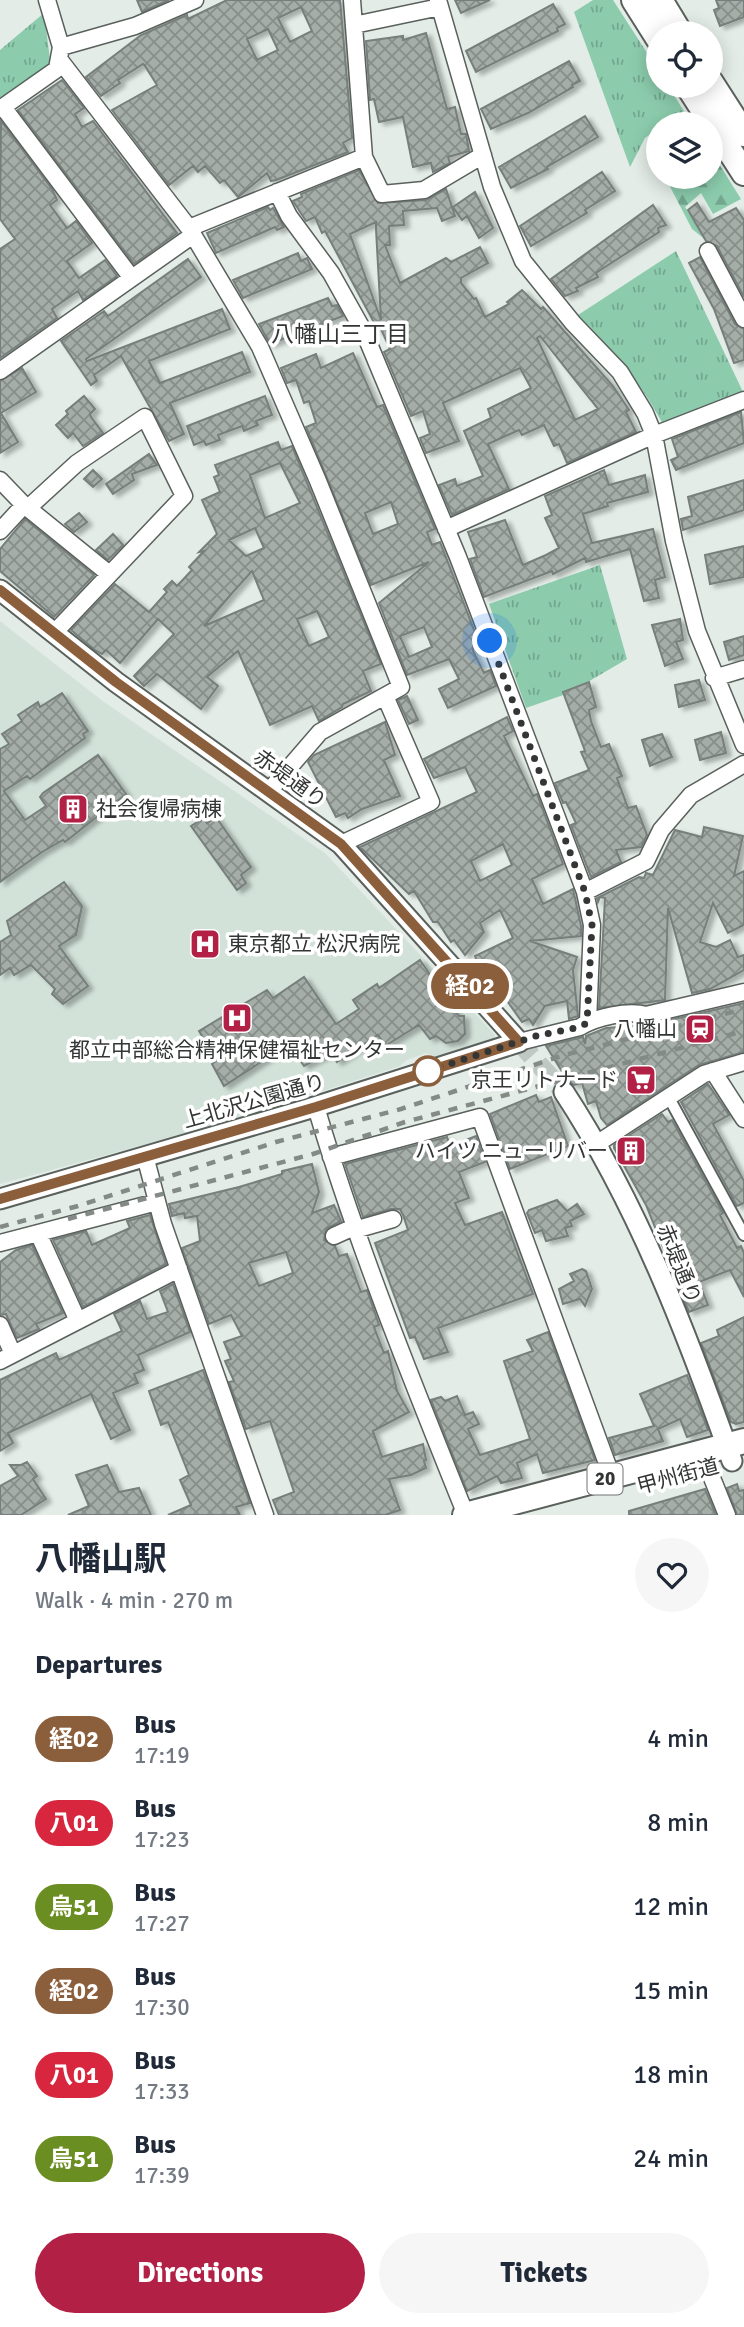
<!DOCTYPE html>
<meta charset="utf-8">
<style>
body{margin:0;font-family:Signika,"Noto Sans JP",sans-serif;background:#f6f6f7;color:#1f2937;height:100vh;display:flex;flex-direction:column;font-size:26px;white-space:nowrap}
*{box-sizing:border-box;margin:0}
p{font-size:23px;color:#747a83}
.icon{flex:none;width:38px;height:38px;fill:none;stroke:currentColor;stroke-width:2;stroke-linecap:round;stroke-linejoin:round}
.map{position:relative;height:1515px;overflow:hidden}
.panel{display:flex;flex-direction:column;background:#fff;flex:1}
.panel>*{flex:none}
.badge{padding:0 14px;border-radius:23px;font-size:24px;line-height:46px}
.controls{position:absolute;left:646px;top:21px;display:grid;gap:14px}
.controls a{display:grid;place-items:center;width:77px;height:77px;border-radius:50%;background:#fff;box-shadow:0 4px 18px #0003;font-size:35px}
.you{position:absolute;width:35px;height:35px;margin:-18px;border:5px solid #fff;border-radius:50%;background:#1a73e8;box-shadow:0 0 0 10px #1a73e833}
.map>.badge{position:absolute;translate:-50% -50%;box-shadow:0 0 0 4px #fff}
h2{padding:0 35px;font-size:26px;line-height:63px}
.round{display:grid;place-items:center;flex:none;width:74px;height:74px;border-radius:37px;background:#f6f6f7}
.head{display:flex;align-items:center;justify-content:space-between;height:119px;padding:0 35px}
h1{font-size:33px;font-weight:700;line-height:52px}
.button{display:flex;gap:14px;margin-top:auto;padding:14px 35px}
.button a{flex:1;height:80px;border-radius:42px;background:#b32046;color:#fff;font-size:28px;font-weight:700;line-height:80px;text-align:center}
.button a+a{background:#f6f6f7;color:#1f2937}
ul{padding:0;list-style:none}
li{display:flex;align-items:center;gap:21px;height:84px;padding:0 35px}
li div{flex:1}
li b{display:block;font-size:26px}
li em{font-style:normal}
li .badge{min-width:77px;font-weight:700;text-align:center}
.map>svg:first-child{display:block}
.built{fill:#d2e2d9}
.grass{fill:url(#grass-tufts)}
.forest{fill:url(#forest-firs)}
.building{fill:url(#building-cross-hatch);stroke:#777f7b;stroke-width:2;fill-rule:evenodd;filter:url(#shadow)}
.lines{fill:none;stroke-linecap:round;stroke-linejoin:round}
.tertiary-tunnel{stroke:#c0c8c3;stroke-width:19;stroke-dasharray:19 10;stroke-linecap:butt}
.pedestrian-casing{stroke:#5a615d;stroke-width:14}
.minor-casing{stroke:#5a615d;stroke-width:19}
.tertiary-casing{stroke:#5a615d;stroke-width:23}
.primary-casing{stroke:#5a615d;stroke-width:28}
.trunk-casing{stroke:#5a615d;stroke-width:28}
.pedestrian{stroke:#fff;stroke-width:10}
.minor{stroke:#fff;stroke-width:16}
.tertiary{stroke:#fff;stroke-width:19}
.primary{stroke:#fff;stroke-width:24}
.trunk{stroke:#fff;stroke-width:24}
.rail{stroke:#848a86;stroke-width:4.5;stroke-dasharray:9 9;stroke-linecap:butt}
.line-casing{stroke:#fff;stroke-width:16}
.line{stroke:#8b5e3c;stroke-width:10}
.walk{stroke:#333634;stroke-width:7;stroke-dasharray:0 12.6}
.stop-dot{fill:#fff;stroke:#8b5e3c;stroke-width:3.5}
.labels{text-anchor:middle;dominant-baseline:central;stroke-width:7;stroke-linejoin:round;paint-order:stroke}
.shield{fill:#fff;stroke:#707271;stroke-width:2}
.shield-label{font-size:19px;font-weight:bold;fill:#333634}
.street-label{font-size:21px;fill:#333634;stroke:#fff}
.poi-label{font-size:21px;fill:#333634;stroke:#fff;text-anchor:end}
.neighbourhood-label{font-size:23px;fill:#333634;stroke:#fff}
</style>
<div class="map">
<svg width="744" height="1515" viewBox="0 0 744 1515">
<defs>
<pattern id="grass-tufts" width="24" height="20" patternUnits="userSpaceOnUse" patternTransform="scale(1.75)"><rect width="24" height="20" fill="#8cccad"/><path d="M3 7l-1-3M5 7V3M7 7l1-3M15 17l-1-3M17 17v-4M19 17l1-3" fill="none" stroke="#73a68e"/></pattern>
<pattern id="forest-firs" width="22" height="20" patternUnits="userSpaceOnUse" patternTransform="scale(1.75)"><rect width="22" height="20" fill="#8cccad"/><path d="M5 1l3.5 6h-7zM16 11l3.5 6h-7z" fill="#73a68e"/></pattern>
<pattern id="building-cross-hatch" width="8" height="8" patternUnits="userSpaceOnUse" patternTransform="scale(1.75)"><rect width="8" height="8" fill="#a5ada8"/><path d="M0 0l8 8M0 8l8-8" fill="none" stroke="#878e8a"/></pattern>
<filter id="shadow"><feDropShadow dx="5" dy="3" stdDeviation="2" flood-color="#0004"/></filter>
</defs>
<rect width="100%" height="100%" fill="#e3ece7"/>
<path class="built" d="M0,621L104,702L325,853L495,1035L493,1040L439,1058L426,1053L407,1060L400,1066L220,1124L0,1184Z"/>
<path class="grass" d="M593,0H613L658,70V86H668L684,111L665,124H658V129L645,138L630,167L574,12Z
M44,13L51,67L0,104V50Z
M676,251L744,394L664,426C642,384 611,348 578,315Z
M600,565L627,659L569,693L526,708L489,604Z"/>
<path class="forest" d="M711,151L741,199L713,214L701,193L685,207L706,240L692,229L665,177H710Z"/>
<path class="building" d="M137,0H169L142,12Z
M227,0H340L352,138L343,143L348,152L276,180L271,181L267,173L238,197L224,180L220,183L205,166L198,172L193,166L169,185L112,110L157,85L145,66L143,64L118,80L120,83L101,96L86,77L141,35L187,15L188,19ZM301,7L312,31L290,42L278,18ZM268,29L278,50L257,60L247,39Z
M455,0H490L461,13Z
M716,0H744V17L720,26L714,10L719,8Z
M553,4L565,24L557,28L558,31L476,72L466,51Z
M426,33L447,109L455,107L461,134H466L469,151L448,157L450,163L433,172L431,163L413,167L403,117L379,122L374,99L370,100L366,41L403,36V40Z
M569,61L580,81L572,85L573,87L528,113L491,129L481,109Z
M62,80L84,108L75,114L82,127L93,121L177,233L134,264L18,110Z
M585,116L598,137L547,167L548,169L511,188L499,167Z
M1,121L52,189L57,200L50,205L67,228L76,221L92,243L67,261L79,278L105,260L117,276L83,300L78,291L52,309L57,318L0,358V249L15,239L0,219Z
M359,170L378,203L426,200L446,189L455,216L442,221L437,208L403,211L404,225L389,226L390,245H385L400,283L446,258L451,262L480,247L488,263L461,278V283L474,299L476,298L485,317L509,304L507,302L522,290L541,309L543,307L613,386L629,410L626,412L636,432L567,463L559,444L554,446L544,425L522,435L519,430L488,444L509,489L452,515L439,485L455,479L457,486L483,476L464,431L491,418L488,409L531,388L520,368L443,403L459,441L426,453L420,438L430,434L423,411L411,416L384,352L390,349L381,329L378,330L325,231L322,233L315,217L306,221L293,201L302,197L301,194ZM376,222V229L381,320L350,234ZM540,336L598,409L575,420L537,338Z
M602,172L615,191L585,210L587,213L531,246L520,226Z
M475,192L493,228L479,238L467,216L462,220L453,207Z
M697,203L709,222L736,208L744,220V297L717,246L706,241L688,210Z
M653,205L666,225L658,228L659,232L596,273L598,277L576,288L578,291L565,296L551,279Z
M268,207L270,210L273,208L284,227L277,230L275,227L216,253L207,233Z
M298,253L301,261L307,258L312,269L243,298L233,280Z
M700,257L735,324L744,329V360L734,363L714,309L689,263Z
M188,259L201,277L86,359L87,361L222,309L230,329L149,361L160,383L242,352L250,372L170,403L184,434L169,441L121,356L94,375L97,381L91,385L61,341L104,311L108,316Z
M328,298L332,306L337,305L343,316L270,344L259,324Z
M353,353L377,407L383,405L435,529L427,532L432,545L440,542L479,643L473,645V651L484,673L490,670L496,686L448,708L439,689L459,679L449,659L407,675L379,603L429,562L371,585L306,427L316,423L309,401L304,403L296,380L287,383L281,368L316,354L321,368ZM391,502L398,524L373,534L365,513ZM424,627L432,647L409,657L400,636Z
M22,368L36,392L1,413L18,442L0,453V381Z
M84,396L95,409L90,414L91,417L103,433L83,446L73,433L68,438L56,425L68,414L66,411Z
M265,396L272,415L256,421L258,425L244,431L242,426L218,435L220,440L206,445L204,441L194,445L187,426Z
M741,412L744,443L676,470L671,460L678,457L672,439Z
M278,442L281,450L292,446L381,664L363,671L371,691L343,704L342,707L319,721L312,706L270,725L238,651L207,677L218,686L201,709L157,674L144,686L134,676L174,634L158,619L120,663L106,650L102,654L95,650L71,630L115,584L149,612L167,592L164,589L172,581L177,586L192,570L189,567L204,551L199,552L217,534L202,500L220,492L214,477L219,475L215,465ZM280,463L300,503L265,518L250,475ZM255,528L264,548L246,556L229,540ZM252,571L264,600L204,626L233,592ZM317,611L329,637L309,646L297,619Z
M149,454L157,465L132,474L134,480L113,494L106,484Z
M93,470L102,479L93,487L84,479Z
M604,470L609,485L645,475L648,492L607,503L608,506L583,514L592,543L653,529L665,577L655,580L659,598L644,601L630,549L586,562L585,558L553,574L552,571L484,597L470,559L477,557L468,532L505,520L523,565L546,555L559,548L545,518L552,515L545,496Z
M744,480V510L683,530L681,519L692,516L688,497Z
M79,513L87,522L74,532L65,524Z
M25,519L94,575L54,617L0,571V549Z
M113,534L123,545L108,560L96,550Z
M744,546V577L710,584L705,555Z
M680,619L683,640L676,642L683,659L665,666L652,625Z
M744,636V655L729,660L724,642Z
M699,680L705,700L679,707L675,685Z
M589,682L596,707L589,710L591,721L601,747L609,744L622,776L617,778L628,808L636,806L647,835L641,847L616,850L621,862L591,877L571,825L576,823L566,802L563,803L555,783L589,770L581,752L585,751L563,692Z
M62,693L88,731L83,734L85,738L30,779L27,776L4,791L25,820L46,806L40,797L43,793L98,755L126,794L65,842L63,840L42,852L0,882V749L9,744L2,734L22,721L18,715L38,702L40,707Z
M407,696L418,720L409,724L398,700Z
M507,717L513,731L504,736L533,796L537,794L563,864L532,879L543,904L573,889L581,926V936L530,941L577,957L573,970L578,1016L569,1019L567,1001L545,1006L533,1025L529,1019L522,1022L493,981L482,978L475,956L513,938L500,910L480,923L484,932L465,955L454,940L451,942L438,922H433L414,891L409,894L360,847L477,792L465,767L434,778L424,759ZM503,844L512,865L480,881L471,861Z
M385,722L395,755L384,760L400,796L362,809L348,818L345,813L336,817L308,762L314,755Z
M721,732L726,753L700,760L695,740Z
M662,734L672,757L650,766L642,740Z
M216,817L251,867L241,875L246,883L237,890L191,826L204,818L207,823Z
M704,827L743,836L734,876L744,871V925L728,933L713,903L700,942L716,947L730,940L738,957L744,955V970L710,989L692,993L668,908L665,1000L599,1008L605,898L600,897L598,902L597,898L639,877L644,878L646,873L653,875L675,830L702,837Z
M64,882L82,906L76,935L59,946L88,986L63,1004L52,994L55,989L31,965L14,975L10,968L0,975V942L11,935L7,921Z
M420,960L459,1016H464L465,1034L458,1041L446,1043L436,1036L430,1039L419,1025L385,1046L378,1035L337,1062L331,1052L304,1066L289,1044L224,1086L212,1064L217,1060L199,1031L267,990L273,998L304,977L336,1024L359,1009L353,1000L377,984L379,988Z
M744,1003V1052L699,1065L607,1125L601,1118L596,1101L588,1104L582,1083L574,1085L568,1081L546,1046L583,1037L585,1044L586,1036L606,1028L648,1025Z
M708,1084L729,1115L713,1124L744,1181V1203L737,1206L681,1102Z
M536,1095L539,1102L551,1097L568,1146L510,1169L490,1114Z
M662,1114L668,1122L672,1120L723,1213L720,1215L737,1248L741,1246L744,1253V1297L730,1270L699,1282L708,1305L689,1312L646,1205L614,1148V1145Z
M476,1136L485,1162L459,1172L469,1198L455,1203L465,1225L502,1212L533,1294L438,1328L448,1352L424,1359L415,1337L410,1338L375,1243L408,1230L403,1215L400,1209H391L363,1217L345,1164L447,1137L450,1146Z
M312,1164L319,1192L312,1213L334,1205L341,1221L326,1229L324,1240L335,1246L339,1256L347,1254L361,1292L367,1290L379,1325L374,1327L384,1353L388,1351L397,1391L409,1412L373,1431L382,1457L423,1444L426,1460L424,1461L426,1468L411,1475L389,1479L400,1510L385,1515H279L273,1500L294,1492L270,1421L246,1429L229,1382L234,1381L225,1361L231,1359L224,1342L242,1336L231,1315L209,1324L182,1248L200,1241L197,1216L185,1218L184,1213L172,1216L169,1204L239,1187L282,1174V1171ZM286,1252L293,1273L259,1286L249,1263Z
M557,1200L567,1211L577,1204L584,1214L570,1221L572,1226L565,1228L568,1236L546,1241L542,1230L535,1233L527,1213L529,1210Z
M150,1215L166,1264L83,1307L53,1240L86,1231L92,1245L130,1228L127,1221Z
M32,1245L63,1313L36,1324L39,1329L17,1338L6,1314L0,1315V1262L16,1250Z
M582,1269L586,1271L592,1289L585,1306L580,1299L563,1304L559,1289L574,1281L570,1274Z
M173,1284L190,1332L138,1355L144,1370L134,1374L138,1383L113,1393L130,1430L111,1439L91,1394L8,1433L13,1443L0,1451V1380L56,1353L59,1360L122,1331L114,1314L140,1301L147,1319L168,1312L160,1291Z
M744,1317V1422L736,1424L731,1422L701,1343L719,1336L717,1330Z
M548,1332L595,1460L543,1473L537,1454L517,1463L522,1478L501,1483L497,1476L467,1491L431,1400L441,1397L445,1401L457,1396L465,1415L473,1412L479,1424L468,1429L480,1455L530,1439L504,1361L533,1351L527,1340Z
M203,1370L250,1503L236,1507L240,1515H168L191,1505L180,1480L189,1475L168,1422L161,1425L149,1391Z
M687,1375L708,1430L687,1437L680,1419L658,1429L663,1441L615,1455L609,1438L654,1426L640,1394Z
M27,1462L37,1476L33,1479L46,1499L21,1515H0V1486L18,1476L10,1465H21Z
M107,1465L119,1492L139,1488L151,1515H68L89,1506L76,1475Z
M737,1484L739,1491L744,1490V1515H737L727,1488Z
M705,1489L716,1515H629V1511Z"/>
<g class="lines">
<path class="tertiary-tunnel" d="M519,1042L564,1092"/>
<g class="pedestrian-casing">
<path id="pedestrian" d="M669,1098L744,1235"/>
</g>
<g class="minor-casing">
<path id="minor" d="M352,0L364,157L382,194L424,190L483,155
M438,0L492,187L523,261L573,323L620,372L645,413L654,435L674,541L697,631L744,745
M354,25L440,7
M61,47L135,26L195,0
M59,59L189,228L260,347L318,481L401,687L320,732L269,791
M3,107L131,277
M0,109L57,69L61,47L47,0
M277,192L289,216L331,273L364,332L458,557L556,815L585,892L592,925L588,1022
M189,228L364,157
M708,251L744,319
M0,371L193,235
M0,480L24,505L108,573
M28,508L77,463L145,417L184,496L54,633
M446,529L654,435L744,400
M0,531L24,505
M714,678L744,669
M341,844L431,802L385,696
M585,892L646,861L661,830L691,795L744,764
M519,1042L580,1027C596,1017 628,1010 646,1015L744,992
M713,1071L744,1119
M316,1107C357,1245 412,1381 466,1515
M598,1143L704,1074L744,1062
M145,1156L163,1224L265,1515
M331,1157L480,1117L612,1477
M358,1229L393,1219
M38,1233L78,1321
M334,1236L356,1226
M0,1243L157,1202
M0,1325L13,1354
M0,1361L179,1269
M708,1468L727,1515"/>
</g>
<g class="tertiary-casing">
<path id="tertiary" d="M0,590L116,682L341,844L519,1042L308,1109L0,1199
M564,1092C638,1205 687,1334 732,1461"/>
</g>
<g class="primary-casing">
<path id="primary" d="M634,0L658,38
M660,0L680,33
M710,81L744,134
M688,86L744,173"/>
</g>
<g class="trunk-casing">
<path id="trunk" d="M465,1515L744,1441"/>
</g>
<use href="#pedestrian" class="pedestrian"/>
<use href="#minor" class="minor"/>
<use href="#tertiary" class="tertiary"/>
<use href="#primary" class="primary"/>
<use href="#trunk" class="trunk"/>
<path class="rail" d="M68,1219L313,1154L405,1122L744,1031
M0,1227L78,1206L276,1142L401,1109L561,1056L744,1009"/>
</g>
<g class="lines">
<g class="line-casing">
<path id="line" d="M0,590L116,682L341,844L519,1042L316,1107L0,1199"/>
</g>
<use href="#line" class="line"/>
<path class="walk" d="M428,1071L536,1036L580,1027L587,1023L592,925L585,892L490,641"/>
</g>
<defs>
<g id="building-square" transform="scale(1.575)"><rect x="-9" y="-9" width="18" height="18" rx="4" fill="#b32046" stroke="#fff"/><path d="M-4-6H4V6H1V3H-1V6H-4ZM-2.5-4.3h1.7v1.8h-1.7ZM.8-4.3h1.7v1.8H.8ZM-2.5-1h1.7V.8h-1.7ZM.8-1h1.7V.8H.8Z" fill="#fff"/></g>
<g id="hospital-square" transform="scale(1.575)"><rect x="-9" y="-9" width="18" height="18" rx="4" fill="#b32046" stroke="#fff"/><path d="M-5-5h3v3.5h4V-5h3V5h-3V1.5h-4V5h-3Z" fill="#fff"/></g>
<g id="station-square" transform="scale(1.575)"><rect x="-9" y="-9" width="18" height="18" rx="4" fill="#b32046" stroke="#fff"/><path d="M-3-6H3Q5-6 5-4V2Q5 4 3 4L4.5 6H3L1.5 4h-3L-3 6H-4.5L-3 4Q-5 4-5 2V-4Q-5-6-3-6ZM-3.5-4v3h7v-3ZM-3.5 1v1.5H-2V1ZM2 1v1.5H3.5V1Z" fill="#fff"/></g>
<g id="supermarket-square" transform="scale(1.575)"><rect x="-9" y="-9" width="18" height="18" rx="4" fill="#b32046" stroke="#fff"/><path d="M-6-5.5h2.5l.6 2H6L4.5 2H-2.5L-4.4-4H-6ZM-1.5 3.2a1.3 1.3 0 1 0 .1 0ZM3 3.2a1.3 1.3 0 1 0 .1 0Z" fill="#fff"/></g>
</defs>
<g fill-rule="evenodd">
<use href="#building-square" x="73" y="809"/>
<use href="#hospital-square" x="205" y="944"/>
<use href="#hospital-square" x="237" y="1018"/>
<use href="#station-square" x="700" y="1029"/>
<use href="#supermarket-square" x="641" y="1080"/>
<use href="#building-square" x="631" y="1151"/>
</g>
<circle class="stop-dot" cx="428" cy="1071" r="14"/>
<g class="labels">
<rect class="shield" x="587.5" y="1463.5" width="35" height="31" rx="5"/>
<g class="shield-label">
<text x="605" y="1479">20</text>
</g>
<g class="street-label">
<text transform="translate(290 779) rotate(36)">赤堤通り</text>
<text transform="translate(254 1101) rotate(-16)">上北沢公園通り</text>
<text transform="translate(679 1264) rotate(68)">赤堤通り</text>
<text transform="translate(678 1476) rotate(-15)">甲州街道</text>
</g>
<g class="poi-label">
<text x="96" y="809" text-anchor="start">社会復帰病棟</text>
<text x="228" y="944" text-anchor="start">東京都立 松沢病院</text>
<text x="677" y="1029">八幡山</text>
<text x="237" y="1050" text-anchor="middle">都立中部総合精神保健福祉センター</text>
<text x="618" y="1080">京王リトナード</text>
<text x="608" y="1151">ハイツ ニューリバー</text>
</g>
<g class="neighbourhood-label">
<text x="340" y="334">八幡山三丁目</text>
</g>
</g>
</svg>
<div class="controls">
<a><svg class="icon" aria-label="locate" viewBox="0 0 24 24"><circle cx="12" cy="12" r="6"/><path d="M12 2v4M12 18v4M2 12h4M18 12h4"/></svg></a>
<a><svg class="icon" aria-label="layers" viewBox="0 0 24 24"><path d="M12 4l9 5-9 5-9-5zM3 14l9 5 9-5"/></svg></a>
</div>
<div class="you" style="left:490px;top:641px"></div>
<b class="badge" style="left:470px;top:986px;background:#8b5e3c;color:#fff">経02</b>
</div>
<section class="panel">
<div class="head"><div><h1>八幡山駅</h1><p>Walk · 4 min · 270 m</p></div><a class="round"><svg class="icon" aria-label="heart" viewBox="0 0 24 24"><path d="M12 20l-8-8c-3-5 5-10 8-4 3-6 11-1 8 4z"/></svg></a></div>
<h2>Departures</h2>
<ul>
<li><span class="badge" style="background:#8b5e3c;color:#fff">経02</span><div><b>Bus</b><p>17:19</p></div><em>4 min</em></li>
<li><span class="badge" style="background:#d7263d;color:#fff">八01</span><div><b>Bus</b><p>17:23</p></div><em>8 min</em></li>
<li><span class="badge" style="background:#6b8e23;color:#fff">烏51</span><div><b>Bus</b><p>17:27</p></div><em>12 min</em></li>
<li><span class="badge" style="background:#8b5e3c;color:#fff">経02</span><div><b>Bus</b><p>17:30</p></div><em>15 min</em></li>
<li><span class="badge" style="background:#d7263d;color:#fff">八01</span><div><b>Bus</b><p>17:33</p></div><em>18 min</em></li>
<li><span class="badge" style="background:#6b8e23;color:#fff">烏51</span><div><b>Bus</b><p>17:39</p></div><em>24 min</em></li>
</ul>
<div class="button"><a>Directions</a><a>Tickets</a></div>
</section>
